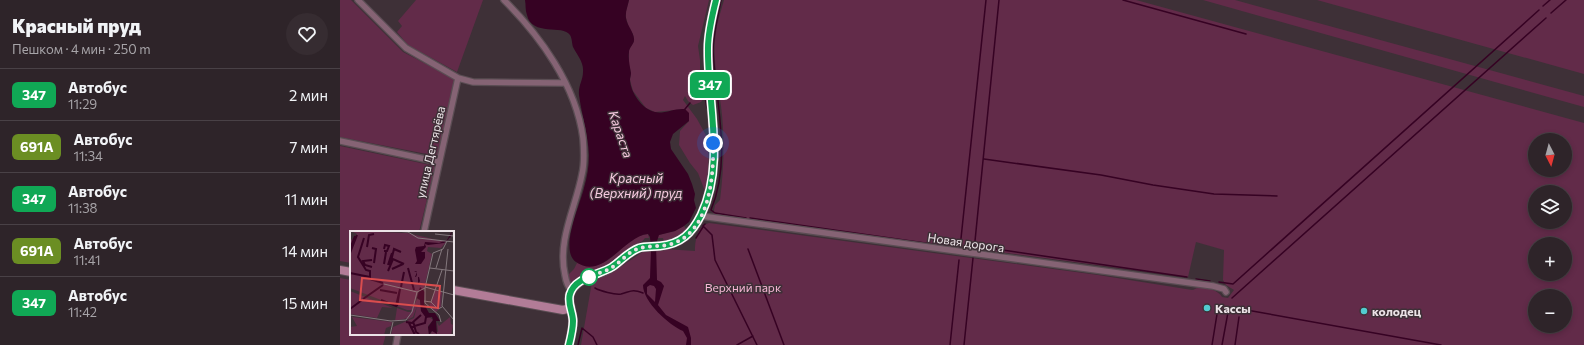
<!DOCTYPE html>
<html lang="ru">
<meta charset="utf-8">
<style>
body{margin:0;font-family:Commissioner,sans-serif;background:#362c31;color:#f1f3f6;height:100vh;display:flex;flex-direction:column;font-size:15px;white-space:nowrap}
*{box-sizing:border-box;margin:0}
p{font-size:13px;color:#a7a4a8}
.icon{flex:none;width:22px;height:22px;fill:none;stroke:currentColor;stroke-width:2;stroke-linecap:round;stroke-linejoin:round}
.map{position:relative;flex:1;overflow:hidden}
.side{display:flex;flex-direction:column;background:#2e2429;width:340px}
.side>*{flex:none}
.badge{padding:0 8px;border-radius:6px;font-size:14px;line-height:26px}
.needle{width:26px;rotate:174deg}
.buttons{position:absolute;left:1188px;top:133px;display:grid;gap:8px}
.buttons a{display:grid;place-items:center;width:44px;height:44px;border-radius:50%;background:#2e2429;box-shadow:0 2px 6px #0003,0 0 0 1px #494146;font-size:20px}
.you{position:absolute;width:20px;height:20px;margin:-10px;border:3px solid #fff;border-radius:50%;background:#1a73e8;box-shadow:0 0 0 6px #1a73e833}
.map>.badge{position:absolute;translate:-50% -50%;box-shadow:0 0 0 2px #fff}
.round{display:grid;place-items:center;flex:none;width:42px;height:42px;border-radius:21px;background:#362c31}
.summary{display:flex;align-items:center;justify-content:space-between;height:68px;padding:0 12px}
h1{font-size:19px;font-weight:800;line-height:30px}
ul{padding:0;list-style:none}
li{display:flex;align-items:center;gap:12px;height:52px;padding:0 12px;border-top:1px solid #494146}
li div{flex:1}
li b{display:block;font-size:15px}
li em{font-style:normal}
li .badge{min-width:44px;font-weight:700;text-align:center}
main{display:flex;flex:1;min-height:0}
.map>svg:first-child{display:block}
.green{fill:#622b49;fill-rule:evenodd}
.water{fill:#360223;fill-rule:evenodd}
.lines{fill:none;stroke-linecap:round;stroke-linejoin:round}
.stream{stroke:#360223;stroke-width:1.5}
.street-casing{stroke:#5a4d53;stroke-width:8}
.secondary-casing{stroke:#5a4d53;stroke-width:10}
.street{stroke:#856374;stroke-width:5.5}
.secondary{stroke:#b27c97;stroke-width:8}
.line-casing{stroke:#fff;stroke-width:9}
.line{stroke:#10a855;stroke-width:6}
.walk{stroke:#ece3e7;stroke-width:4;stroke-dasharray:0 7.2}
.stop-dot{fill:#fff;stroke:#10a855;stroke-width:2}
.poi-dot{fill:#52ccd0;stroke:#3e3037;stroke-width:1.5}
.labels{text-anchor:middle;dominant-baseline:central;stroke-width:3;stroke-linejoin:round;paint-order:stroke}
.street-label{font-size:12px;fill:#ece3e7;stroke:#3e3037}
.park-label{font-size:12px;fill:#f7b7d6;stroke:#3e3037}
.poi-label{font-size:12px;font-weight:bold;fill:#ece3e7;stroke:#3e3037;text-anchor:start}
.water-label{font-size:13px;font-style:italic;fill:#f6cadf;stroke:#3e3037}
.inset-river{fill:none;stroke:#360223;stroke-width:2}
.inset-road{fill:none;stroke:#84787d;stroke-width:1}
.view{fill:#da4d4e;fill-opacity:0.15;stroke:#da4d4e;stroke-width:2}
.inset-edge{fill:none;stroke:#ece3e7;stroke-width:2}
</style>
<main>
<section class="side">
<div class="summary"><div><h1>Красный пруд</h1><p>Пешком · 4 мин · 250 m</p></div><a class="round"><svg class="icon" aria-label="heart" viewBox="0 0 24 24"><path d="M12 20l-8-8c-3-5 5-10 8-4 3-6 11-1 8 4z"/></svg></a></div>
<ul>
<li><span class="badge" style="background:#10a855;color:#fff">347</span><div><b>Автобус</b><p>11:29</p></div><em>2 мин</em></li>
<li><span class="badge" style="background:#6b8e23;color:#fff">691А</span><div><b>Автобус</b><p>11:34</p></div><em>7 мин</em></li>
<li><span class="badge" style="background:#10a855;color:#fff">347</span><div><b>Автобус</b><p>11:38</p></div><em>11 мин</em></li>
<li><span class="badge" style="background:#6b8e23;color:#fff">691А</span><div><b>Автобус</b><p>11:41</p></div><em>14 мин</em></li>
<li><span class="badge" style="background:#10a855;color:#fff">347</span><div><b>Автобус</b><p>11:42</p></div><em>15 мин</em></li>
</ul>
</section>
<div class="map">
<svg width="1244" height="345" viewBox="0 0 1244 345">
<rect width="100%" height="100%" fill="#3e3037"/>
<path class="green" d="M0,0H11L63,52L115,79L97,156L0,137Z
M76,0H143L117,72L68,45L57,32L62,26L58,21Z
M289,0H369L358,46L360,60V71L356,83L362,89L365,97L361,102L353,105L348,101L345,96L343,100L357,119L368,139L369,175L366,194L358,173L350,163L339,145L340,131L349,121L345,109L315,112L306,108L293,91L290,80L291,73L289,65V50L294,41L293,34L289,28L286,18V11Z
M384,0H796L1244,123V345H241L252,282L276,270L304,251L324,249L355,251C355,241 357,226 369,223L758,275L852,290C854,290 856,288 858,288C866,287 878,290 882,297L888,298L894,290L886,285L883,280L884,250L856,242L848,277L622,247L373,216L375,205L380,200C384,169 385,137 381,106C378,82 372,57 376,33C377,22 381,11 384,0ZM1195,140H1225V170H1195ZM1195,192H1225V222H1195ZM1195,244H1225V274H1195ZM1195,296H1225V326H1195Z
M863,0H895L1244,96V107Z
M977,0H1244V74Z
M0,146L95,166L79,232H11V263L0,261Z
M344,226L347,230L333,241L324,242L323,238H318V235L335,231Z
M308,234L309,238H305C301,244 294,245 289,249C277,256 269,265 256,270L251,269L241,273V277L232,287L227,276L234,269L237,263C273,276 280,236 308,234Z
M0,278L11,280V334H46L43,345H0Z"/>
<path class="water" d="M185,0H289C288,6 285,12 286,18C287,26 295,33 294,41C293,45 289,48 289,52C288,60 290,66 291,73C291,75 290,78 290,79C290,92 302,109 315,112C324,114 335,108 345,109L349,113V121L333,134L330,142L331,149L348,174L352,184L355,194L354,200L356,208L349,222L344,226L335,231L319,235L316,244L317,280L321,282L324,286L318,305L326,315L348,327L351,338V345H346L347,338L343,331C329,325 303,302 303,285L310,278L311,250L310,237L308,234C284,236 263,281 236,262C219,250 240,205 244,188C247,177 249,167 249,155C248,135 242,116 239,95C238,86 243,80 243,72C244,62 237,55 233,47C232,44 232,38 230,35C223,24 192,37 187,15C185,10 186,5 185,0ZM310,285L314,286L316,289L315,302L307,294V287Z"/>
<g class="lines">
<path class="stream" d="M381,0C378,17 373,34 373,51C376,104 392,160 371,210L375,213L406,218
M783,0L906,34
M1203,6L1210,0
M1211,13L1226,0
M365,97L367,108
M345,109L350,103
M644,159L761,175L813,185L874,194L937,196
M410,218L620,248L646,0
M365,224L363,226L372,235L375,260L417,345
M356,238L363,227
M635,246L847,277
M408,249L444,345
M634,251L659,0
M856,279L870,281
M879,282L893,284L1199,10
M255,288C260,291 275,295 281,294C292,291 292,289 303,293
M892,298L1206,18
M901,309L1101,345
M238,345L242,328L253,337L257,345
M397,345L413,336
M610,345L619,260
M624,345L633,258
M872,345L878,308
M882,345L889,307
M895,345L899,317"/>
<g class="street-casing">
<path id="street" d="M18,0L66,48L118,78L133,82L225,83
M164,0C200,36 236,85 243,138C244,150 245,162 242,174C236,207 217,240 225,275C226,281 227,286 232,291
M0,141L99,162
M361,216L873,286L884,289L886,292
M84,232L118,78
M56,345L58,334"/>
</g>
<g class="secondary-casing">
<path id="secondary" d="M0,270L11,272
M113,290L223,310L231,308
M229,345C231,337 233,329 233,321C233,312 226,301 231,291C240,276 259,276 272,267C282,261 288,252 299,248C306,246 313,247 320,246C340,244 353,233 361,215C386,163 367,103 368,48C368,32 372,16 376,0"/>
</g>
<use href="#street" class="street"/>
<use href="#secondary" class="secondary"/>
</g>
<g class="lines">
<g class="line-casing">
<path id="line" d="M229,345C231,337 233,329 233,321C233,312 227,303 230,294C235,277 259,275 272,267C281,261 288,252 299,248C306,246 313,247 320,246C341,244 352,233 361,215C386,163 367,103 368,48C368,32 372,16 376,0"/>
</g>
<use href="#line" class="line"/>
<path class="walk" d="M249,277L248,278C255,274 264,272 271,268C280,263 286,254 295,250C307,244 322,248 334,243C370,230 374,175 373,143"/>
</g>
<circle class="stop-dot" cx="249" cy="277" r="8"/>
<g class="poi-dot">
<circle cx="867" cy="308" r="4"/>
<circle cx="1024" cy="311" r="4"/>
</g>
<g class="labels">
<g class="street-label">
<text transform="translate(90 152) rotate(-77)">улица Дегтярёва</text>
<text transform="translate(626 242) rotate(8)">Новая дорога</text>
</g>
<g class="park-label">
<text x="403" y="287">Верхний парк</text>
</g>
<g class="poi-label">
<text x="875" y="308">Кассы</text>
<text x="1032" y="311">колодец</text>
</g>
<g class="water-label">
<text transform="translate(281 134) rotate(71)">Караста</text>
<text x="296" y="178">Красный<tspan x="296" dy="15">(Верхний) пруд</tspan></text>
</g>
</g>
<g transform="translate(10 231)">
<rect width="104" height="104" fill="#3e3037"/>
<path d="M1,0L57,2L96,11L91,17L78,16L77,20L82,23L74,58L69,59L62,79H57L0,57V8L3,9L7,3ZM85,59L92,61L91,76L86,81L79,76ZM0,60L43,77L32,76L27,87L0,83ZM67,68L70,69L71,80L83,89L78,95L79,104H41L43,96L64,87L67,75L63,86L57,89ZM47,77L58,81H61L58,87L45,90ZM2,86L42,91L41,95L36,97L34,104H0V96L7,95ZM100,86L101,93L103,94L101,104H80L82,100L88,101L87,91L89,95Z" fill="#622b49"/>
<path d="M102,0L101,6L99,7L98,9L94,12L78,14L75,13L76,16L71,21H75V27L71,33H65L63,39L64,41L66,40L67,41V44L66,46H69L70,50L68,54L75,61L74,73L79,82H85L90,90H86L87,103L82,100L79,104L78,96L83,89L82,86L76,87L71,80L70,69L67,67L70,56L68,54V46H65L67,41H64L63,39L65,33L67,30L65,19L66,16L74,15L75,11L89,12L97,9Z" fill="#360223"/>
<path class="inset-river" d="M17,16L19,4L24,3M22,17L26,18L24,32M0,18L5,5M34,18L35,14L39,15L37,20H34M0,22L7,4M34,33L36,21M38,34L42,22M40,34L44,18L51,21M22,36L15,34L13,30L22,29M58,37L64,59M42,38L53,33M38,40L43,28L54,33M0,42L20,46V40L16,39L8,26L14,7M20,48L33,52M51,56L54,41M30,59L47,62M13,68L33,54M31,69L46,75L50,58M47,75L50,58M0,78L12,69M63,90L66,101L69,103M56,91L62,92L71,84M59,92L65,104M61,96L75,92L76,86"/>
<path class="inset-road" d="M45,0L58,1L68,7L104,11M85,3L104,5M98,18L92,75L104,89M80,37L104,40M86,37L92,18M34,53L67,61M75,56L104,64M75,57V72L89,84L91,91M74,70L81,71L88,78L92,76M81,71L92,39M0,84L41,90L56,89L62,81L67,61L75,57L83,22L93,18L97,10M40,104L43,91"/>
<path class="view" d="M12,47L90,55L88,77L10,69Z"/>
<rect width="104" height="104" class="inset-edge"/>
</g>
</svg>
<div class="buttons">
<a><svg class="needle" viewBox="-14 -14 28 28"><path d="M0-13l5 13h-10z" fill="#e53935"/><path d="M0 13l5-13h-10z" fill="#a7a4a8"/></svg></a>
<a><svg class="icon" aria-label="layers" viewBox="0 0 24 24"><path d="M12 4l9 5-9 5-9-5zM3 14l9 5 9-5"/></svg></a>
<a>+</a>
<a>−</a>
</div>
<div class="you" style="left:373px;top:143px"></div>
<b class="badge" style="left:370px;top:85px;background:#10a855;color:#fff">347</b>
</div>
</main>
